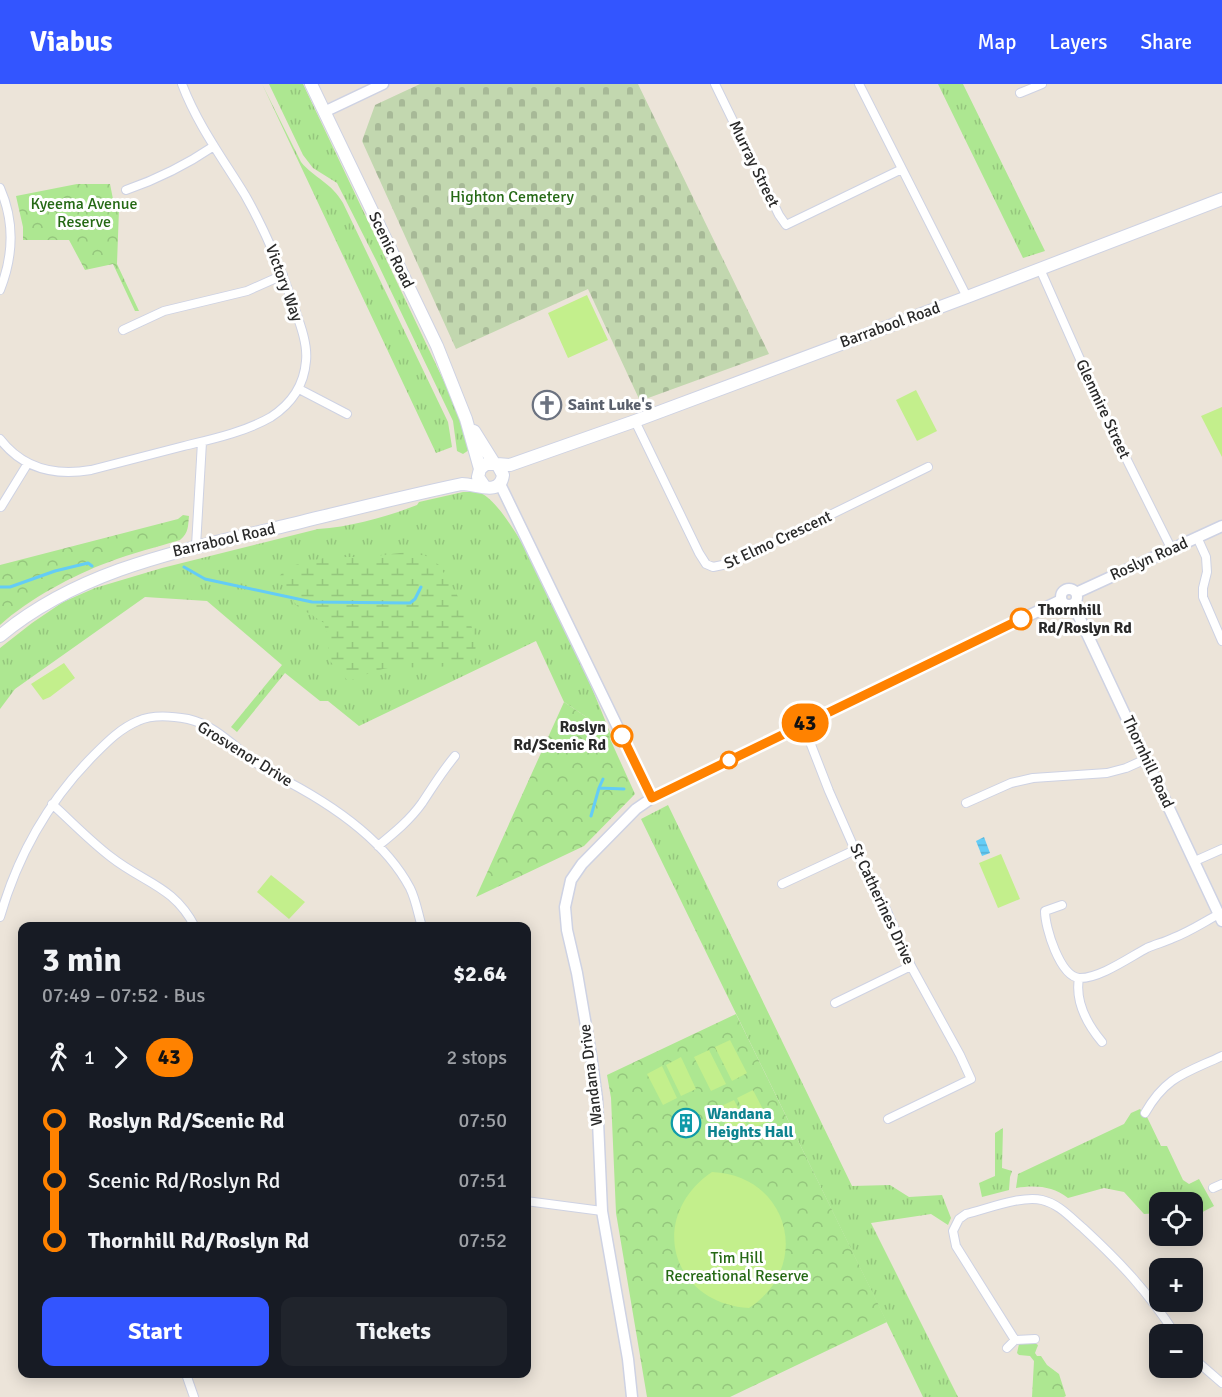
<!DOCTYPE html>
<meta charset="utf-8">
<style>
body{margin:0;font-family:Signika,sans-serif;background:#20242c;color:#f1f3f6;height:100vh;display:flex;flex-direction:column;font-size:22px;white-space:nowrap}
*{box-sizing:border-box;margin:0}
p{font-size:20px;color:#9ea1a6}
.icon{flex:none;width:33px;height:33px;fill:none;stroke:currentColor;stroke-width:2;stroke-linecap:round;stroke-linejoin:round}
.map{position:relative;flex:1;overflow:hidden}
.drawer{position:absolute;left:18px;top:838px;width:513px;height:456px;display:flex;flex-direction:column;background:#171b24;border-radius:12px;box-shadow:0 3px 15px #0003}
.drawer>*{flex:none}
.badge{padding:0 12px;border-radius:20px;font-size:21px;line-height:39px}
.buttons{position:absolute;left:1149px;top:1108px;display:grid;gap:12px}
.buttons a{display:grid;place-items:center;width:54px;height:54px;border-radius:12px;background:#171b24;box-shadow:0 3px 15px #0003;font-size:30px}
.map>.badge{position:absolute;translate:-50% -50%;box-shadow:0 0 0 3px #fff}
.legs{display:flex;align-items:center;gap:9px;height:66px;padding:0 24px;font-size:20px}
.legs p{margin-inline-start:auto}
.headline{display:flex;align-items:center;justify-content:space-between;height:102px;padding:0 24px}
h1{font-size:33px;font-weight:700;line-height:45px}
.cta{display:flex;gap:12px;margin-top:auto;padding:12px 24px}
.cta a{flex:1;height:69px;border-radius:12px;background:#35f;color:#fff;font-size:24px;font-weight:700;line-height:69px;text-align:center}
.cta a+a{background:#20242c;color:#f1f3f6}
ul{padding:0 24px;list-style:none}
li{display:flex;align-items:center;gap:21px;height:60px;font-size:22px}
li i{display:grid;place-items:center;width:9px;height:100%;margin:0 8px;background:currentColor}
li i::after{content:'';width:15px;height:15px;margin:-8px;border:4px solid;border-radius:50%;background:#171b24}
li p{margin-inline-start:auto}
li:first-child i{background:linear-gradient(#0000 50%,currentColor 0)}
li:last-child i{background:linear-gradient(currentColor 50%,#0000 0)}
header{display:flex;align-items:center;gap:36px;box-sizing:border-box;height:84px;padding:0 30px;background:#35f;color:#fff}
header strong{font-size:28px}
nav{display:flex;gap:33px;margin-inline-start:auto;font-size:21px}
.map>svg:first-child{display:block}
.grass{fill:url(#grass-tufts)}
.wetland{fill:url(#wetland-marsh)}
.cemetery{fill:url(#cemetery-stones)}
.park{fill:url(#park-crowns)}
.pitch{fill:#c3ef8c}
.water{fill:url(#water-rules)}
.lines{fill:none;stroke-linecap:round;stroke-linejoin:round}
.stream{stroke:#64ccf6;stroke-width:3}
.minor-casing{stroke:#ced2e3;stroke-width:10}
.tertiary-casing{stroke:#ced2e3;stroke-width:13}
.secondary-casing{stroke:#ced2e3;stroke-width:14}
.minor{stroke:#fff;stroke-width:8}
.tertiary{stroke:#fff;stroke-width:10}
.secondary{stroke:#fff;stroke-width:12}
.line-1-casing{stroke:#fff;stroke-width:14}
.line-1{stroke:#ff8200;stroke-width:9}
.stop-1-dot{fill:#fff;stroke:#ff8200;stroke-width:3}
.labels{text-anchor:middle;dominant-baseline:central;stroke-width:6;stroke-linejoin:round;paint-order:stroke}
.street-label{font-size:16px;fill:#292929;stroke:#fff}
.park-label{font-size:16px;fill:#256915;stroke:#fff}
.worship-label{font-size:16px;font-weight:bold;fill:#5b616d;stroke:#fff;text-anchor:start}
.stop-label{font-size:16px;font-weight:bold;fill:#292929;stroke:#fff;text-anchor:start}
.culture-label{font-size:16px;font-weight:bold;fill:#0d838f;stroke:#fff;text-anchor:start}
</style>
<header>
<strong>Viabus</strong>
<nav><a>Map</a><a>Layers</a><a>Share</a></nav>
</header>
<div class="map">
<svg width="1222" height="1313" viewBox="0 0 1222 1313">
<defs>
<pattern id="grass-tufts" width="24" height="20" patternUnits="userSpaceOnUse" patternTransform="scale(1.5)"><rect width="24" height="20" fill="#ade791"/><path d="M3 7l-1-3M5 7V3M7 7l1-3M15 17l-1-3M17 17v-4M19 17l1-3" fill="none" stroke="#95c67d"/></pattern>
<pattern id="wetland-marsh" width="20" height="14" patternUnits="userSpaceOnUse" patternTransform="scale(1.5)"><rect width="20" height="14" fill="#ade791"/><path d="M1 5h8M5 5V1M11 12h8M15 12V8" fill="none" stroke="#95c67d"/></pattern>
<pattern id="cemetery-stones" width="16" height="16" patternUnits="userSpaceOnUse" patternTransform="scale(1.5)"><rect width="16" height="16" fill="#c2d7af"/><path d="M2 7V4a2 2 0 0 1 4 0v3zM10 15v-3a2 2 0 0 1 4 0v3z" fill="#a7b997"/></pattern>
<pattern id="park-crowns" width="20" height="18" patternUnits="userSpaceOnUse" patternTransform="scale(1.5)"><rect width="20" height="18" fill="#ade791"/><path d="M2 6a3 3 0 1 1 6 0M12 15a3 3 0 1 1 6 0" fill="none" stroke="#95c67d"/></pattern>
<pattern id="water-rules" width="6" height="5" patternUnits="userSpaceOnUse" patternTransform="scale(1.5)"><rect width="6" height="5" fill="#64ccf6"/><path d="M0 2.5h6" fill="none" stroke="#57afd3"/></pattern>
</defs>
<rect width="100%" height="100%" fill="#ece4d9"/>
<path class="grass" d="M262,0L301,78C314,94 332,99 343,119L448,338L452,363L436,369Z
M269,0H303L459,329L469,366L463,370L457,367L453,337L377,178L337,99L313,84L303,71Z
M938,0H963L1045,167L1023,174Z
M463,408C469,408 476,407 481,409C521,429 593,605 612,653L609,654L606,646L564,618L536,557L359,642L328,617H320L285,589L237,648L231,643L282,581L207,517L145,513L15,605L0,625V564L32,539L63,518L95,504L162,484L318,445C351,443 386,433 417,421L419,418Z
M668,721L852,1102L890,1101L909,1113L942,1111L951,1134L948,1141L931,1130L871,1139L958,1313H923L910,1286L641,735Z
M1140,1025L1147,1033L1161,1062H1167L1183,1096L1189,1100L1199,1095L1214,1122L1193,1133L1192,1119H1160L1159,1129L1144,1130L1124,1108L1104,1104L1068,1114C1052,1102 1036,1101 1016,1104L1018,1090L1124,1040L1131,1029Z
M1003,1044L1002,1084L1012,1087L1010,1093L1009,1106L982,1113L979,1099L995,1092V1049Z"/>
<path class="wetland" d="M408,468L426,472L439,481L466,526L476,556L475,571C442,590 423,581 388,584C375,586 361,593 348,597L329,576L328,555L324,539L297,522L278,494L287,483L328,473H367Z"/>
<path class="cemetery" d="M420,0H638L769,270L640,317L588,205L456,265L362,57L375,21Z"/>
<path class="park" d="M77,100H110L114,120L119,125L117,180L139,227H135L113,180L85,186L69,156H23V143L16,112Z
M183,431L189,432C188,441 189,449 180,456C157,463 132,469 109,478C73,491 29,515 0,541V481L178,435Z
M564,618L606,646L635,710L584,762L476,813Z
M736,930L887,1238L730,1313H647L616,1129L611,1014L607,991Z
M1033,1258L1038,1261L1035,1269L1037,1272H1041L1047,1281L1059,1290L1066,1312L1064,1313H1032L1034,1277L1030,1272L1019,1271L1017,1269L1019,1260Z"/>
<path class="pitch" d="M587,211L608,256L568,274L548,229Z
M916,306L937,347L917,357L896,316Z
M1222,323V373L1201,332Z
M64,579L75,594L50,613L43,616L31,600Z
M1001,770L1020,815L998,824L979,779Z
M271,791L305,818L289,835L257,808Z
M730,956L747,989L732,997L715,963Z
M709,966L726,1000L711,1007L694,973Z
M681,973L696,1005L681,1012L666,981Z
M662,982L677,1014L663,1021L647,990Z
M753,1006L769,1037L752,1045L737,1014Z
M734,1016L749,1046L733,1055L717,1024Z
M712,1088C789,1091 813,1182 749,1224C670,1219 647,1132 712,1088Z"/>
<path class="water" d="M984,753L990,769L982,772L976,757Z"/>
<g class="lines">
<path class="stream" d="M184,483L205,495L312,518L410,519L415,515L421,503
M0,503H10L55,487L88,479L92,482
M599,704L603,695
M591,732L599,704L624,705"/>
<g class="minor-casing">
<path id="minor" d="M715,0L779,131L786,141L902,85
M859,0L967,213
M1020,9L1042,0
M0,104C15,138 13,173 0,206
M126,106C158,95 186,81 214,62
M1040,185L1107,336L1171,464
M123,246L164,227L247,207L283,191
M299,305L347,330
M635,337L699,469L706,480L713,483L732,479L928,383
M0,355C23,385 56,392 91,386C122,378 153,370 184,362C213,355 245,348 271,333C291,320 304,302 306,277C308,259 299,237 293,220C280,182 265,146 245,111C223,75 197,40 182,0
M1,423L28,379
M1197,453L1206,473L1207,488L1203,504V513L1222,557
M196,462L202,358
M803,640L829,707L855,766L886,825L911,882L960,971L971,995L888,1035
M966,719L1011,699L1033,694L1107,689L1126,684L1146,675
M52,720C72,738 90,757 111,773C144,799 174,802 195,843
M378,762C394,749 410,736 422,719C434,701 441,689 455,672
M1195,777L1222,765
M782,800L855,766
M1062,821L1045,827C1045,844 1060,892 1079,894C1099,895 1130,873 1147,864C1156,860 1165,858 1173,854C1189,848 1204,838 1219,830
M0,833C18,770 49,716 95,670C108,657 121,644 138,637C153,630 172,632 188,635C221,642 245,676 275,691C325,716 383,753 410,804C416,816 418,830 422,843
M1079,894C1075,917 1087,940 1102,958
M835,919L911,882
M1145,1029C1166,992 1186,989 1222,972
M1213,1104L1222,1100
M526,1117L602,1127
M1015,1256L956,1162L953,1147L959,1135L966,1130C987,1125 1022,1111 1042,1116C1059,1120 1070,1133 1083,1144C1122,1180 1147,1207 1176,1251
M1007,1264L1015,1256L1035,1255
M1192,1273L1222,1299
M186,1290L194,1313"/>
</g>
<g class="tertiary-casing">
<path id="tertiary" d="M324,28L383,0
M500,400L652,714
M1061 513a8 8 0 1 1 16 0a8 8 0 1 1-16 0Z
M1076,509L1222,442
M1073,520L1222,837
M632,1313L628,1275L602,1127L597,1015L591,971L577,889L567,846L565,823L571,796L582,780L636,725L652,714L1061,516"/>
</g>
<g class="secondary-casing">
<path id="secondary" d="M311,0L437,262L466,335L480,385
M474,347L494,379
M497,380L510,381L635,337L967,213L1222,115
M0,552C79,486 179,467 276,444C338,429 400,413 462,400C477,400 500,413 503,391L497,380H486L480,385L478,393L485,403"/>
</g>
<use href="#minor" class="minor"/>
<use href="#tertiary" class="tertiary"/>
<use href="#secondary" class="secondary"/>
</g>
<g class="lines">
<g class="line-1-casing">
<path id="line-1" d="M622,652L652,714L1021,535"/>
</g>
<use href="#line-1" class="line-1"/>
</g>
<defs>
<g id="church-ring" transform="scale(1.5)"><circle r="9.5" fill="#fff" stroke="#6b7280" stroke-width="1.5"/><path d="M-1.2-6h2.4v3.5h3.3v2.4h-3.3V6h-2.4V-.1h-3.3v-2.4h3.3Z" fill="#6b7280"/></g>
<g id="building-ring" transform="scale(1.5)"><circle r="9.5" fill="#fff" stroke="#0f9aa8" stroke-width="1.5"/><path d="M-4-6H4V6H1V3H-1V6H-4ZM-2.5-4.3h1.7v1.8h-1.7ZM.8-4.3h1.7v1.8H.8ZM-2.5-1h1.7V.8h-1.7ZM.8-1h1.7V.8H.8Z" fill="#0f9aa8"/></g>
</defs>
<g fill-rule="evenodd">
<use href="#church-ring" x="547" y="321"/>
<use href="#building-ring" x="686" y="1039"/>
</g>
<g class="stop-1-dot">
<circle cx="1021" cy="535" r="10"/>
<circle cx="622" cy="652" r="10"/>
<circle cx="729" cy="676" r="8"/>
</g>
<g class="labels">
<g class="street-label">
<text transform="translate(754 80) rotate(64)">Murray Street</text>
<text transform="translate(391 166) rotate(64)">Scenic Road</text>
<text transform="translate(284 199) rotate(70)">Victory Way</text>
<text transform="translate(890 241) rotate(-20)">Barrabool Road</text>
<text transform="translate(1103 325) rotate(65)">Glenmire Street</text>
<text transform="translate(224 456) rotate(-13)">Barrabool Road</text>
<text transform="translate(778 456) rotate(-25)">St Elmo Crescent</text>
<text transform="translate(1149 475) rotate(-24)">Roslyn Road</text>
<text transform="translate(245 670) rotate(32)">Grosvenor Drive</text>
<text transform="translate(1148 678) rotate(65)">Thornhill Road</text>
<text transform="translate(882 820) rotate(65)">St Catherines Drive</text>
<text transform="translate(591 991) rotate(-97)">Wandana Drive</text>
</g>
<g class="park-label">
<text x="512" y="113">Highton Cemetery</text>
<text x="84" y="120">Kyeema Avenue<tspan x="84" dy="18">Reserve</tspan></text>
<text x="737" y="1174">Tim Hill<tspan x="737" dy="18">Recreational Reserve</tspan></text>
</g>
<g class="worship-label">
<text x="568" y="321">Saint Luke's</text>
</g>
<g class="stop-label">
<text x="1038" y="526">Thornhill<tspan x="1038" dy="18">Rd/Roslyn Rd</tspan></text>
<text x="606" y="643" text-anchor="end">Roslyn<tspan x="606" dy="18">Rd/Scenic Rd</tspan></text>
</g>
<g class="culture-label">
<text x="707" y="1030">Wandana<tspan x="707" dy="18">Heights Hall</tspan></text>
</g>
</g>
</svg>
<div class="buttons">
<a><svg class="icon" aria-label="locate" viewBox="0 0 24 24"><circle cx="12" cy="12" r="6"/><path d="M12 2v4M12 18v4M2 12h4M18 12h4"/></svg></a>
<a>+</a>
<a>−</a>
</div>
<b class="badge" style="left:805px;top:639px;background:#ff8200;color:#111">43</b>
<section class="drawer">
<div class="headline"><div><h1>3 min</h1><p>07:49 – 07:52 · Bus</p></div><b>$2.64</b></div>
<div class="legs"><svg class="icon" aria-label="walk" viewBox="0 0 24 24"><circle cx="13" cy="4" r="2"/><path d="M13 8l-2 6 4 7M11 14l-3 7M7 12l3-4h3l4 4"/></svg>1<svg class="icon" aria-label="forward" viewBox="0 0 24 24"><path d="M9 5l7 7-7 7"/></svg><b class="badge" style="background:#ff8200;color:#111">43</b><p>2 stops</p></div>
<ul>
<li><i style="color:#ff8200"></i><b>Roslyn Rd/Scenic Rd</b><p>07:50</p></li>
<li><i style="color:#ff8200"></i><span>Scenic Rd/Roslyn Rd</span><p>07:51</p></li>
<li><i style="color:#ff8200"></i><b>Thornhill Rd/Roslyn Rd</b><p>07:52</p></li>
</ul>
<div class="cta"><a>Start</a><a>Tickets</a></div>
</section>
</div>
